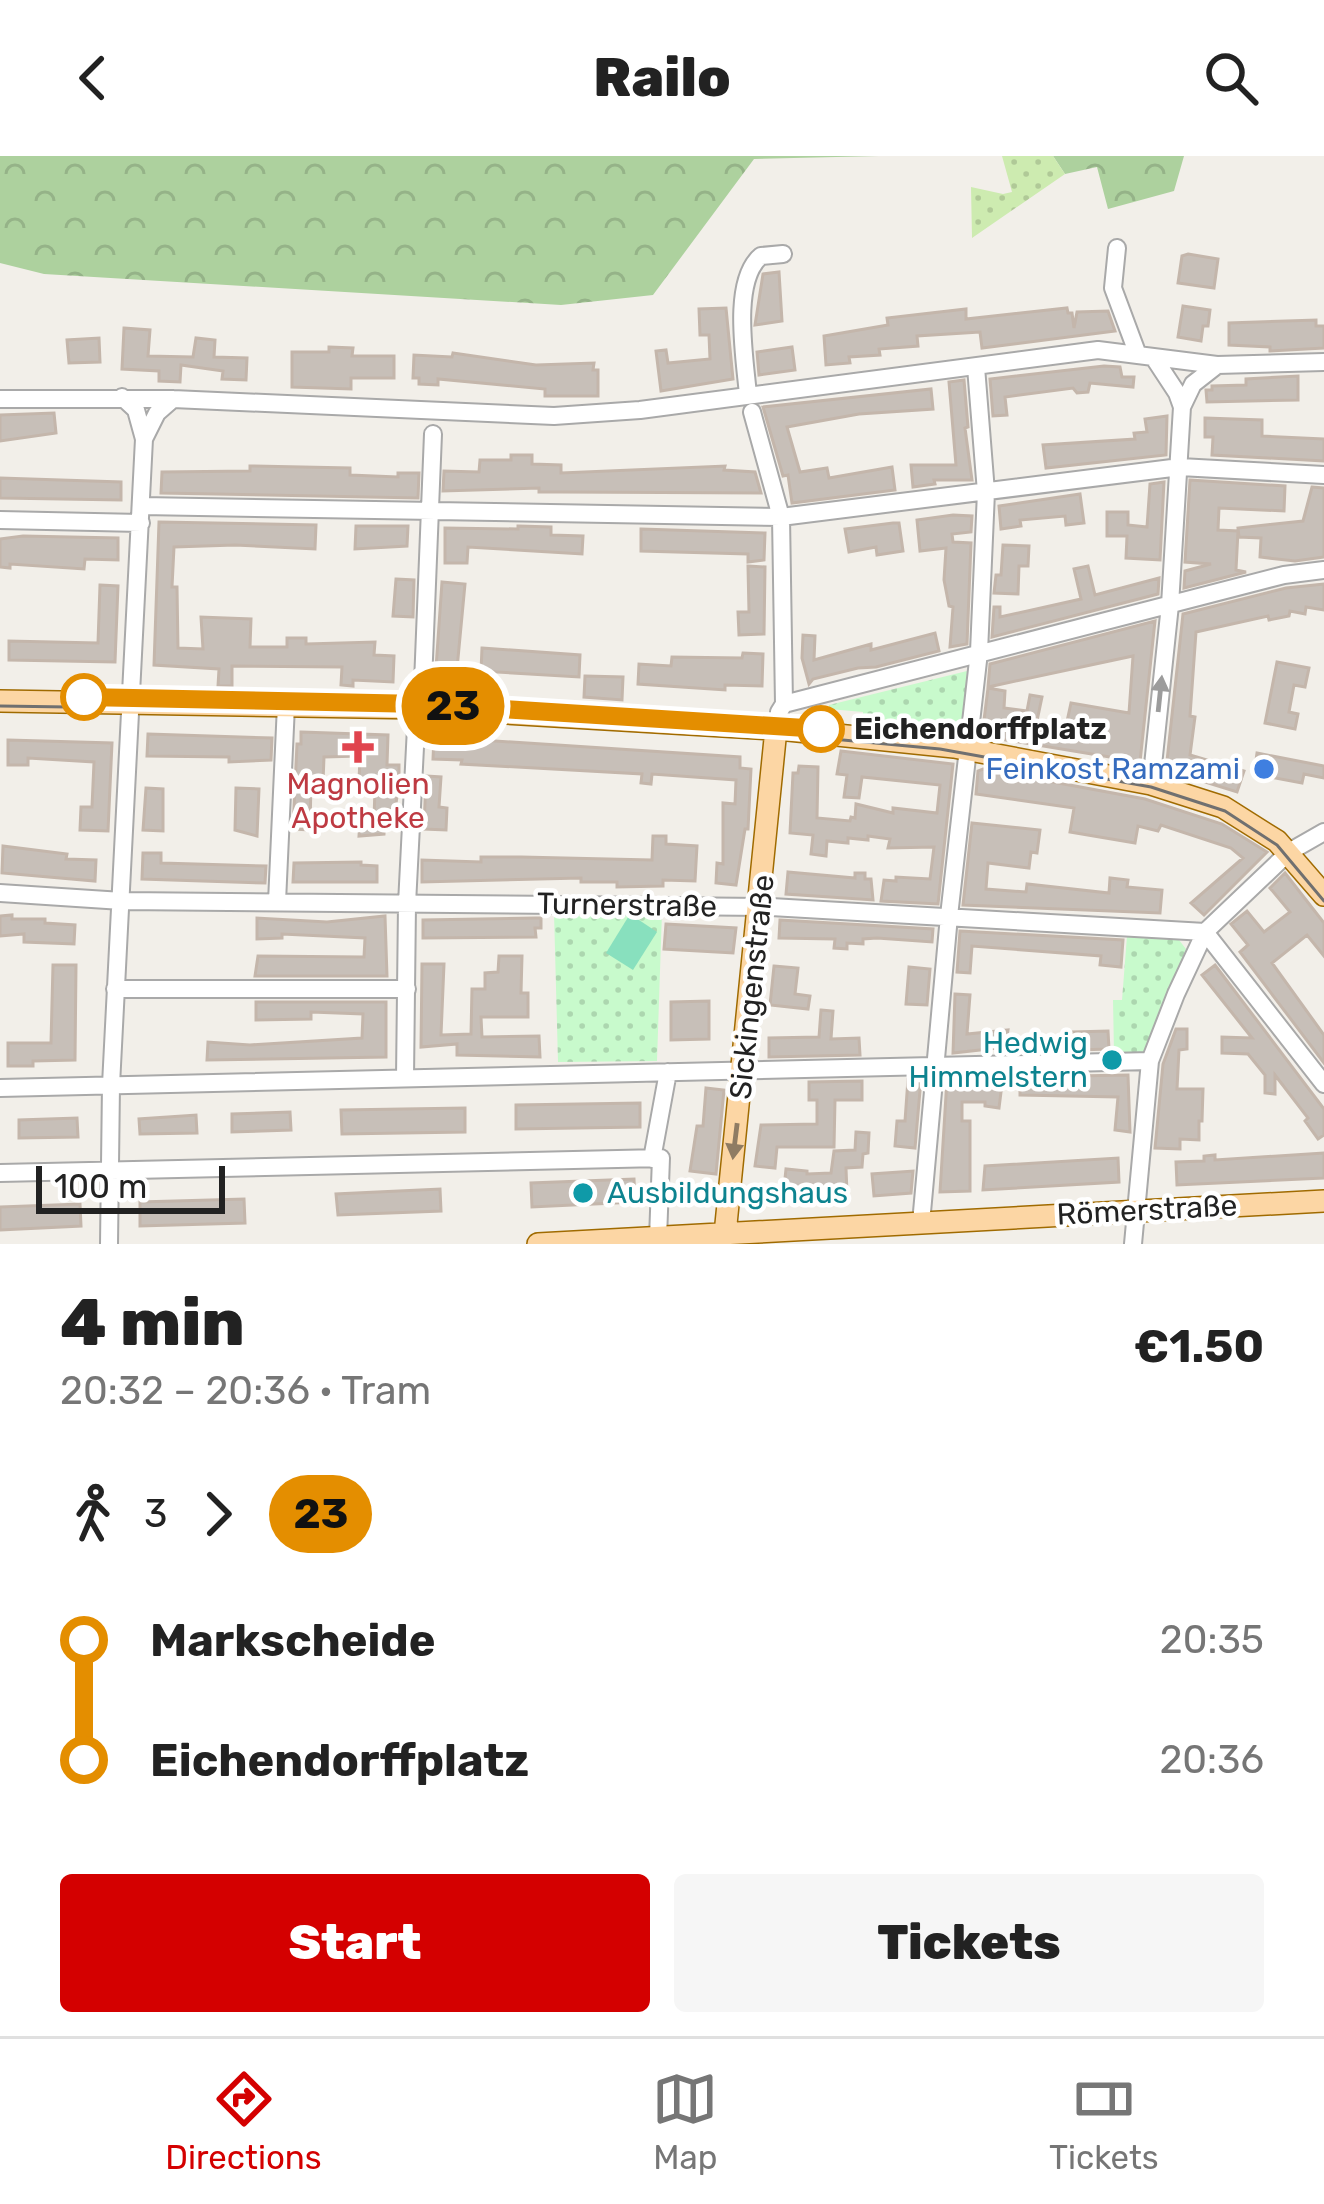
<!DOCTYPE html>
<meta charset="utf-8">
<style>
body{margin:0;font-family:Rubik,sans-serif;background:#f6f6f6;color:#222;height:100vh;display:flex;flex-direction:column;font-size:45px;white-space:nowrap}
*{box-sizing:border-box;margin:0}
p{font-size:39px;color:#767676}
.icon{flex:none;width:66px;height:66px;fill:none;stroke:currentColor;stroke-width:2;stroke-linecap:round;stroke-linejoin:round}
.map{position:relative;height:1088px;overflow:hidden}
.sheet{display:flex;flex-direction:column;background:#fff;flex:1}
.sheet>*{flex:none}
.badge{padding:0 24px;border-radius:39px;font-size:42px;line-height:78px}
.scale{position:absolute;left:36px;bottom:30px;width:189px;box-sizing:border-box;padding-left:12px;border:6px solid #222;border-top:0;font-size:33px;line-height:42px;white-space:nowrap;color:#222;-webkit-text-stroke:9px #fff;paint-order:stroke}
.map>.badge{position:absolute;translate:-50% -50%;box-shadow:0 0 0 6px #fff}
.legs{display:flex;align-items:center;gap:18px;height:132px;padding:0 60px;font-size:39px}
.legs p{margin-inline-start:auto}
.headline{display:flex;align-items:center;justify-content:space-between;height:204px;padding:0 60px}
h1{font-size:66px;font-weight:800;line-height:90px}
.action{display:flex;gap:24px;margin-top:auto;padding:24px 60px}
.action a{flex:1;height:138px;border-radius:12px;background:#d40000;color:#fff;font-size:48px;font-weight:800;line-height:138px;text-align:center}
.action a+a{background:#f6f6f6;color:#222}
ul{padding:0 60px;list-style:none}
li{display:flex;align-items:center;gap:42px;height:120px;font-size:45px}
li i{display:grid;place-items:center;width:18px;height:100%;margin:0 15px;background:currentColor}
li i::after{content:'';width:30px;height:30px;margin:-15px;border:9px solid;border-radius:50%;background:#fff}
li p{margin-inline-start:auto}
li:first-child i{background:linear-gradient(#0000 50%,currentColor 0)}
li:last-child i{background:linear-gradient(currentColor 50%,#0000 0)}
header{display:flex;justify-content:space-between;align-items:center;height:156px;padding:0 60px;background:#fff;font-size:54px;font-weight:800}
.dock{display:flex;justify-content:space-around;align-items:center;height:168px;border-top:3px solid #e0e0e0;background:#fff;font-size:33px;color:#767676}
.dock a{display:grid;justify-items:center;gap:6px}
.dock .on{color:#d40000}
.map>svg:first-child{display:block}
.forest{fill:url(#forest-crowns)}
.park{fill:url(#park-dots)}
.garden{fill:url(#garden-dots)}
.pitch{fill:#88e0be}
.building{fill:#c7bfb8;stroke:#c4b6ab;stroke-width:3}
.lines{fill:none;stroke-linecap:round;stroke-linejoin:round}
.minor-casing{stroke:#a9a9a9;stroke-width:20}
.major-casing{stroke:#a06b00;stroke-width:24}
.minor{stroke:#fff;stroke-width:16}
.major{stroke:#fcd6a4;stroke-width:21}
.tram{stroke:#707070;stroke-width:3}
.oneway{fill:#9c9c9c}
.oneway2{fill:#8f7c63}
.line-1-casing{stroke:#fff;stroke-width:27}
.line-1{stroke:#e48e00;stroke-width:18}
.stop-1-dot{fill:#fff;stroke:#e48e00;stroke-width:6}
.health-dot{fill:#e0444e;stroke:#fff;stroke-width:4.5}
.shop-dot{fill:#3f7fe0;stroke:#fff;stroke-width:4.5}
.culture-dot{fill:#0f9aa8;stroke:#fff;stroke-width:4.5}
.labels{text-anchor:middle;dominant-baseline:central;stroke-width:9;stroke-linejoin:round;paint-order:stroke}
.stop-label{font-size:30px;font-weight:bold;fill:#222;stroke:#fff;text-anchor:start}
.shop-label{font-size:30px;fill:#366cbe;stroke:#fff;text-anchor:end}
.health-label{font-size:30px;fill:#be3a42;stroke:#fff}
.street-label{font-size:30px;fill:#222;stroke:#fff}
.culture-label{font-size:30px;fill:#0d838f;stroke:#fff;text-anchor:end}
</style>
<header><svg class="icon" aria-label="back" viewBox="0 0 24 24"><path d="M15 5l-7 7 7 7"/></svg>Railo<svg class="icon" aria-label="search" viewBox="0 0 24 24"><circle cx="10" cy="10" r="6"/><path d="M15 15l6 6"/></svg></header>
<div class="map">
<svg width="1324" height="1088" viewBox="0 0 1324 1088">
<defs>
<pattern id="forest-crowns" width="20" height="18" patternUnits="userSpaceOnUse" patternTransform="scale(3)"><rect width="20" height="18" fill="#add19e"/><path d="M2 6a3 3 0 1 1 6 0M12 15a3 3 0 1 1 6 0" fill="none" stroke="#95b388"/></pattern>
<pattern id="park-dots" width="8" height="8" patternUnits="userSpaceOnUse" patternTransform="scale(3)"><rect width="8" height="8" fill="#c8facc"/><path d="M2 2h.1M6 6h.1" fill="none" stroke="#acd6af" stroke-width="1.8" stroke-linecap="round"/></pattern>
<pattern id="garden-dots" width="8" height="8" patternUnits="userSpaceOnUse" patternTransform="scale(3)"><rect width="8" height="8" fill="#cdebb0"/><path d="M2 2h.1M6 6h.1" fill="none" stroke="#b0c997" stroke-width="1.8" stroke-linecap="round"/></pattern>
</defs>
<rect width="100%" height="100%" fill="#f2efe9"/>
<path class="forest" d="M0,0H879L754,3L653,139L561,149L44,118L0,107Z
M1053,0H1184L1174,35L1108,53L1097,11L1065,18Z"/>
<path class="park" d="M967,515L962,570L958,576L863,564V556L829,553V549Z
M662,756L657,905L558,906L554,757Z
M1127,780L1179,784L1186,793L1144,897H1114L1113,844H1122Z"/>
<path class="garden" d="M1002,0H1053L1065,18L972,82L971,31L1003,38L1012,36Z"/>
<path class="pitch" d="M630,758L657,776L633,814L606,797Z"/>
<path class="building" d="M1188,98L1218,103L1214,132L1178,127L1182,100Z
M779,116L782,165L755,169L763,118Z
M1183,150L1210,154L1208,170H1203L1201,185L1178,181Z
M726,152L733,223L661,235L656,195L666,194L668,207L710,203L709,179H700L699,153Z
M1067,152L1068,157H1072L1074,172L1077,156L1108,155L1115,175L982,192L980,176L917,180L918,190L879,193L880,199L849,201L850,207L826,209L824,180L888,169L887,162L966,153V163Z
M1316,164V170H1324V192L1270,195V191L1229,189V167Z
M124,172L150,174L148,200L193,201L196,182L215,184L214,201L247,202L246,224L222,223L223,215L181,209L180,226L159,225V215L122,213Z
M99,182L100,206L69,207L67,184Z
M329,191L353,192L352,200H394V222H351V233L292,231V196H329Z
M792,191L795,214L759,219L757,196Z
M453,197L536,209L594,207L593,214H598V240H545V233L438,223V229L419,228V222H413L414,199L452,201Z
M1104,210L1120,211L1122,221H1134L1133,231L1090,227L1088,236L1077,237L1073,232L1005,241L1007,259L993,260L990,223Z
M1298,220V244L1207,246L1206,234H1212V230L1246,229V223Z
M964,224L968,271L965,272L972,324H934L935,328L913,331L911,309H956L949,226Z
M931,233L933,253L859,258L787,271L800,316L827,312L829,322L892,311L895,334L792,347L788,319L783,320L763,251Z
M54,257L56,277L0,285V259Z
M1167,260L1166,299L1046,312L1043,289L1135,283L1134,277L1147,276L1145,263Z
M1205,262L1262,264V280L1324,283V305L1212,299L1213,281H1205Z
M511,299H532V308L561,309V317L725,310L724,314L755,316L761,337L561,336H539V332L443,335L444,315L479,316L480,304H511Z
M250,310L350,312V319L398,321V317H419L418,342L161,337L162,316L250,315Z
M0,322L121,326V344L0,342Z
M1190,324L1285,330L1284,355L1219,352L1218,374L1238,375L1236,414L1246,416L1184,432L1185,415L1211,408L1185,406Z
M1164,326L1160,404L1126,402L1127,380H1107V356H1128V369L1147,371L1150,328Z
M1312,331L1324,332V401L1295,405L1260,401L1261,382L1239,381L1238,372L1303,365Z
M1080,338L1084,367L1066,369L1065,360L1020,364L1021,370L1001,373L999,350Z
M953,359L972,360L971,376L952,378L953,386L971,387L967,488L950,491L953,451L949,450L944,424L946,392L920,395L917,364Z
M159,366L316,369L315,393L235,389L174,391L172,431H177L178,492L203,493L201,461L251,463L250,491H287V482H306V488L375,486L374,499L394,500L393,526L353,524V530L341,529L342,511L232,510V530H218L219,513L154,509Z
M893,367H899L903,395L877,399L876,391L849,396L845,373Z
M356,370H408L407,390L355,393Z
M518,370L551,371V379L583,380L582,398L468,391L467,407H445V372L518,373Z
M641,373L765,377L764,404L748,406V398L641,395Z
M23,380L118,382V404L85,403L84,413L10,408V412L0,411V383Z
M1003,389L1029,390L1028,410H1019L1018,438L994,437L996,419H1001Z
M748,410L765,411L764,478L739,479L738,456H749Z
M1088,410L1095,439L1159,422L1158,438L992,481L994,451H1000V461L1081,443L1074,413Z
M396,423L414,424L413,461L393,460Z
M442,426L465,428L457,513L436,512Z
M1324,428V454L1306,451L1305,458L1290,455L1289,460L1269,464L1268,460L1196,476L1190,560L1195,561L1190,599L1244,615L1237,636L1166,614L1183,458L1286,432Z
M100,429L118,430L115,506L9,504V485L98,487Z
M1155,465L1140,606L982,580L988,532L1005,535L1004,552L1027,555L1030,539L1042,541L1037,565L1055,568L1066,570L1071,547L1129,557L1133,500L988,531L990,508Z
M935,477L939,495L876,511L858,512L813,523L809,528L802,502L803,479L815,480L814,504L871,488V494Z
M482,492L580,499L579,521L481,515Z
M743,497L763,498L762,530L725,529V534L638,528L639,508L671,510L672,501L742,502Z
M1277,506L1309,512L1305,531L1294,529L1289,556L1298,558L1295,573L1265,567Z
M585,520L623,521L622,544L584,541Z
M301,576L388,579L387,609H399V627L395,654L385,653L384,678L359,680L360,662L374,663L375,632L370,631V625H359L360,600L324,601L323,626L311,625L310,674L293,673L297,588H301Z
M148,578L272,582L271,604L229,606V601L147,600Z
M434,581L740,601V612L751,613L748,673H745L736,729L716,727L717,707L723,708V647L735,648L736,624L652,618L651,628L641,627L642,618L461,608L462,604L433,603Z
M8,584L112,587L108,675L80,674L81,651H92L94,606L28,602V609H8Z
M841,595L953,608L938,748L881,745L884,724L896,725V721L930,723L934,691L888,692L890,683L868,680V684L848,682V687L827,685L826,700L811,698L813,679L790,677L793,617H798L799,610L818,611L817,662L850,665L851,661L855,662L856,648L893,657V652L937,657L940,629L862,621L859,642L844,641L847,619L837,618Z
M1257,597L1324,610V622L1304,618L1302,627L1254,618Z
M983,613L1145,643L1222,668L1267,696L1204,759L1191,747L1243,702L1231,692L1161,669L1158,675L1138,670L1135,687L1070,676L1074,652L976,638L978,615Z
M426,620L441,621L439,651L447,652L446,674L424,673Z
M146,632L163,633V675L143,674Z
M236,632L259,633L257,680L235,674Z
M972,667L1040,674L1037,697L1031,696L1029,712L988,707L986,733L1026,736L1027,728L1109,737L1110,722L1128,724L1127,731L1162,734L1160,757L963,749Z
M653,680H666V688L697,690L695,725L663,724V730L617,731V726H581V722L422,726V704L481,706V701H521L652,704Z
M3,690L67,698L66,703L96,704L95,725L2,717Z
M143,697H161V707L266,710L265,727L142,723Z
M361,706V709L377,710V726H293L294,707Z
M788,716L855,722V717H865V723H871L873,744L786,738Z
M1285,717L1324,767V800L1307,779L1272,807L1324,879V907L1240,796L1248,789L1231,768L1247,755L1264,776L1290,756L1270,732Z
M12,759V763H45V767L75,769L74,788L24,786V778L0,780V760Z
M385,760L387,820H255L258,800L364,801L365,782L282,778V782L257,783V762L327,766Z
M535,762H541V772H535L536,781L423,782V764Z
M780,764L933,773L932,786L877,782L863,783V788L847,787V793L834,792L835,783L779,782Z
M666,768L736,772L733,797L664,793Z
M960,775L1123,784L1121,811L1100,809L1101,800L972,790L970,817L957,816Z
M499,800H522L521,837H528V861H481L482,881L539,880L540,901L457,899V888L421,891L422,808H444L441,879L471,878L472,833H485V817L498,816Z
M53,809H76L75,904L33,905V910H8V887H51Z
M1215,809L1324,953V979L1318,983L1305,965L1308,962L1275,919V938L1265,937V919L1248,898L1222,897V881L1252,882L1202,819Z
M774,810L798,812L795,838L810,840L808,853L770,849Z
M909,811L930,813L927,849L906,848Z
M955,838L970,839L967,878L1008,874L1005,896H998V892L953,897Z
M709,845V883L671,884V846Z
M256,846H386V901L207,904L208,886L250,889L362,882L363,858L311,856V863L256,864Z
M821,854L833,855L831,883L859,882L860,899L769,901V882L819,881Z
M1176,873H1187V893L1179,894L1177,933H1203L1202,965H1199V984L1180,983V993L1155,992L1163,908Z
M1108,875L1109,893L1044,895V885H1073V876Z
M1128,919L1130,976L1115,974L1118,941L1020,939V921Z
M978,922L979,925L1002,928L999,952L985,950V946H962V965H970V1035L940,1036L947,923Z
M908,923H921L915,992L895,990L897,965H905Z
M862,925V944H835L834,991H777L775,1012L755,1010L761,969L817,968V944H809V926Z
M706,932L724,934L716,1018L690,1015L697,970H703Z
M640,947V971L516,973V949Z
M465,952V976L342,978L341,954Z
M290,956L291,974L232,976V958Z
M196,959L197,977L140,978L139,963Z
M77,962L78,981L19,982V964Z
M856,976L869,977L868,997L863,998L862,1011L846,1012L847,1037L805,1040V1044L783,1042L786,1013L807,1015V1018L831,1017L834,995L855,994Z
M1324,997V1022L1177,1029L1176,1006L1204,1005V1000L1215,999V1004Z
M1118,1002L1119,1026L983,1034L985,1010Z
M913,1015L911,1037L874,1040L872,1018Z
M634,1023L635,1046L532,1051L531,1027Z
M440,1033L441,1055L338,1059L336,1038Z
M244,1043L245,1067L140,1070V1046Z
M80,1048L81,1070L0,1074V1051Z"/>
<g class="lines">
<g class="minor-casing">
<path id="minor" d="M1117,92L1113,132L1138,199
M748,239C745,203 731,125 761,100L783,98
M0,243H173L554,260L640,254L1098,194L1217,209L1324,206
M1182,251L1193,228L1216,210
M752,256L781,361L784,548L779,556
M144,283L157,257L173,243
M142,350L781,361L1180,311L1324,319
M0,364L141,367
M784,548L1284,419L1324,414
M422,552L433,278
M1151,628L1170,449L1182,251L1177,237L1154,202
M0,737L122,745L771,751L1205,776L1324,928
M277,746L286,549
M115,833H407
M405,922L407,748L417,552
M0,932L1150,905
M652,1003L668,916
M0,1017L661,1002L658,1082
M921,1067L949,760L979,496L986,336L976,211
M109,1088L111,929L144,283L136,254L122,241
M1133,1088L1150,905L1176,838L1205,776L1289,696L1324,676"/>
</g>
<g class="major-casing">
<path id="major" d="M0,545L422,552L788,574L954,591L1151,628L1223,651L1277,685L1324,739
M725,1078L776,573
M538,1088L1324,1045"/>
</g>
<use href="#minor" class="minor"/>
<use href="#major" class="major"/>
<path class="tram" d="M0,550L417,556L701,571L940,593L1151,631L1225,655L1277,689L1324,745"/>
</g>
<defs><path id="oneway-solid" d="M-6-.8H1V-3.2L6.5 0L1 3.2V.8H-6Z" transform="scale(3)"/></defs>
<use class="oneway" href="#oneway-solid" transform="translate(1160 538) rotate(-84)"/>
<use class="oneway2" href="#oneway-solid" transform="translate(735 985) rotate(97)"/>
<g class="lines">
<g class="line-1-casing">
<path id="line-1" d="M84,541L422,548L821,573"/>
</g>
<use href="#line-1" class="line-1"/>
</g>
<g class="stop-1-dot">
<circle cx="84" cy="541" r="21"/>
<circle cx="821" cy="573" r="21"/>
</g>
<path class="health-dot" d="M352 573h12v12h12v12h-12v12h-12v-12h-12v-12h12z"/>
<circle class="shop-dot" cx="1264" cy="613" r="12"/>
<g class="culture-dot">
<circle cx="1112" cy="904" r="12"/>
<circle cx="583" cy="1037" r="12"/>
</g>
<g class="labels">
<g class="stop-label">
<text x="854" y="573">Eichendorffplatz</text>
</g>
<g class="shop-label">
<text x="1240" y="613">Feinkost Ramzami</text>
</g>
<g class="health-label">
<text x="358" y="628">Magnolien<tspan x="358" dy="34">Apotheke</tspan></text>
</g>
<g class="street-label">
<text transform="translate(627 749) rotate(1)">Turnerstraße</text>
<text transform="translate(752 831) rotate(-84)">Sickingenstraße</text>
<text transform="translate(1147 1054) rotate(-3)">Römerstraße</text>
</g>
<g class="culture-label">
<text x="1088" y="887">Hedwig<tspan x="1088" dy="34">Himmelstern</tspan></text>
<text x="607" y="1037" text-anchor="start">Ausbildungshaus</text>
</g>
</g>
</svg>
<div class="scale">100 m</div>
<b class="badge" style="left:453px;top:550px;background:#e48e00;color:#111">23</b>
</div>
<section class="sheet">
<div class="headline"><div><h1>4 min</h1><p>20:32 – 20:36 · Tram</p></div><b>€1.50</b></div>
<div class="legs"><svg class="icon" aria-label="walk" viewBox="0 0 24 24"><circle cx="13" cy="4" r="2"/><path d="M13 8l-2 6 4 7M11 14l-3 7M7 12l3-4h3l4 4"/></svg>3<svg class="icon" aria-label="forward" viewBox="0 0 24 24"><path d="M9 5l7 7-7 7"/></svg><b class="badge" style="background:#e48e00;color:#111">23</b></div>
<ul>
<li><i style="color:#e48e00"></i><b>Markscheide</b><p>20:35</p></li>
<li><i style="color:#e48e00"></i><b>Eichendorffplatz</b><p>20:36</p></li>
</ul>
<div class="action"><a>Start</a><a>Tickets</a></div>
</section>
<nav class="dock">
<a class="on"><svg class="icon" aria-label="directions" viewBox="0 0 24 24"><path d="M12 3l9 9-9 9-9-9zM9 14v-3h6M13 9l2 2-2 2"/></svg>Directions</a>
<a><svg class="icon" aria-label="map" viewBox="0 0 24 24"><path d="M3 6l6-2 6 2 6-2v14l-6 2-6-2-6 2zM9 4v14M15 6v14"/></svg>Map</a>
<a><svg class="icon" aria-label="tickets" viewBox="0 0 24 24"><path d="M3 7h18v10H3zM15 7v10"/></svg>Tickets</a>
</nav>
